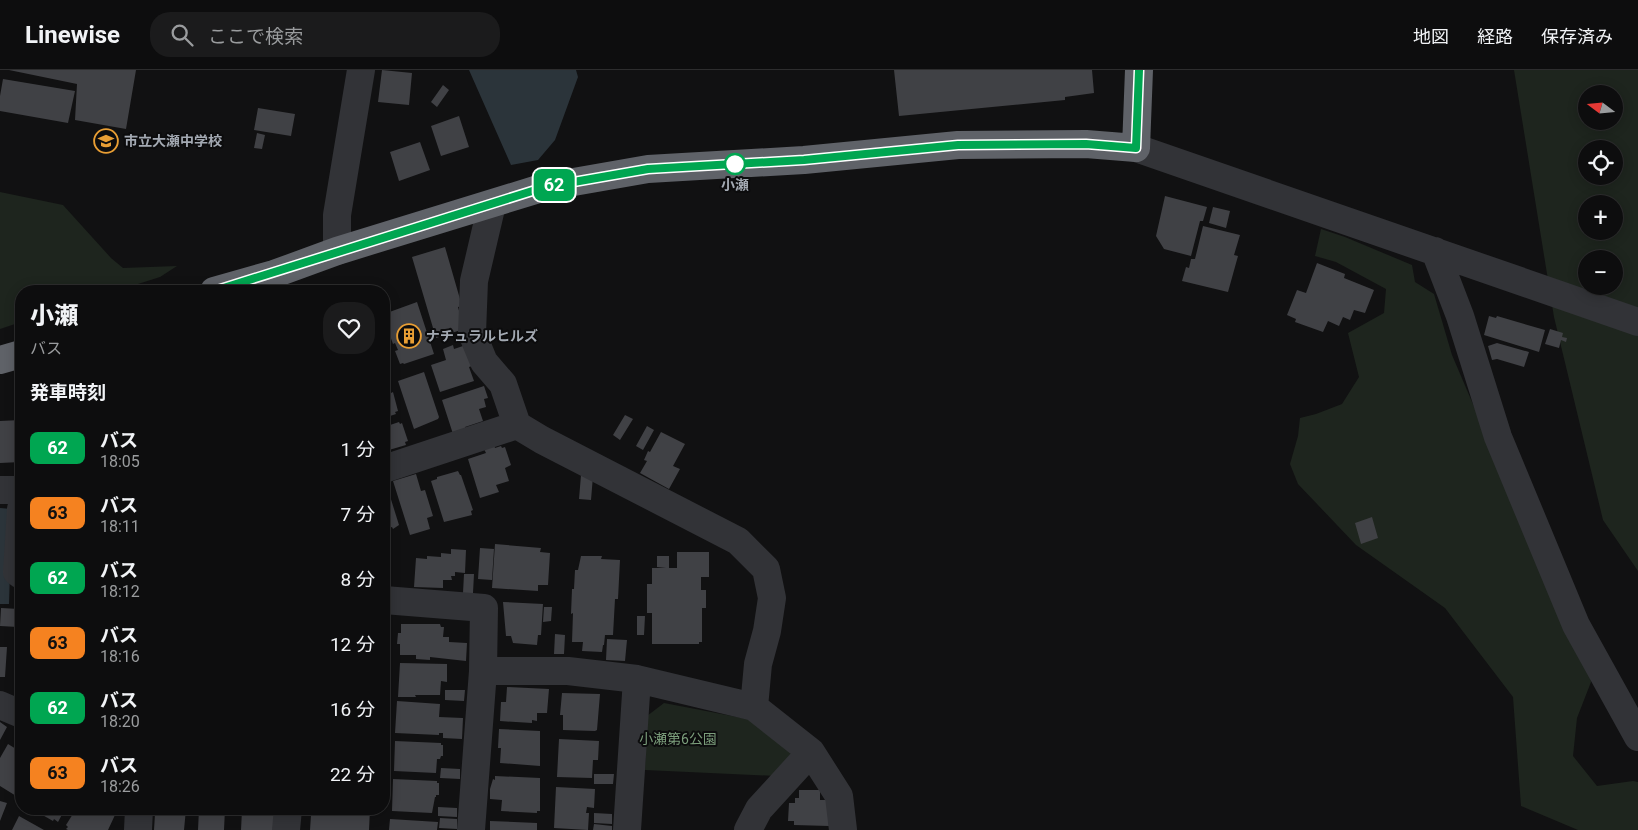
<!DOCTYPE html>
<html lang="ja">
<meta charset="utf-8">
<style>
body{margin:0;font-family:Roboto,"Noto Sans JP",sans-serif;background:#1b1b1c;color:#f1f3f6;height:100vh;display:flex;flex-direction:column;font-size:19px;white-space:nowrap}
*{box-sizing:border-box;margin:0}
p{font-size:16px;color:#9a9c9e}
.icon{flex:none;width:28px;height:28px;fill:none;stroke:currentColor;stroke-width:2;stroke-linecap:round;stroke-linejoin:round}
.map{position:relative;flex:1;overflow:hidden}
.details{position:absolute;left:15px;top:215px;width:375px;height:530px;display:flex;flex-direction:column;background:#0d0d0e;border-radius:20px;box-shadow:0 2px 12px #0003,0 0 0 1px #2d2d2e}
.details>*{flex:none}
.badge{padding:0 10px;border-radius:8px;font-size:18px;line-height:32px}
.needle{width:32px;rotate:286deg}
.controls{position:absolute;left:1578px;top:15px;display:grid;gap:10px}
.controls a{display:grid;place-items:center;width:45px;height:45px;border-radius:50%;background:#0d0d0e;box-shadow:0 2px 12px #0003,0 0 0 1px #2d2d2e;font-size:25px}
.map>.badge{position:absolute;translate:-50% -50%;box-shadow:0 0 0 2px #fff}
h2{padding:0 15px;font-size:19px;line-height:45px}
.round{display:grid;place-items:center;flex:none;width:52px;height:52px;border-radius:20px;background:#1b1b1c}
.head{display:flex;align-items:center;justify-content:space-between;height:85px;padding:0 15px}
h1{font-size:24px;font-weight:800;line-height:38px}
ul{padding:0;list-style:none}
li{display:flex;align-items:center;gap:15px;height:65px;padding:0 15px}
li div{flex:1}
li b{display:block;font-size:19px}
li em{font-style:normal}
li .badge{min-width:55px;font-weight:700;text-align:center}
header{display:flex;align-items:center;gap:30px;box-sizing:border-box;height:70px;padding:0 25px;background:#0d0d0e;border-bottom:1px solid #2d2d2e}
header strong{font-size:24px}
nav{display:flex;gap:28px;margin-inline-start:auto;font-size:18px}
.search{width:350px;height:45px;background:#1b1b1c;display:flex;align-items:center;gap:12px;box-sizing:border-box;padding:0 18px;border-radius:20px;color:#9a9c9e;font-size:19px}
.map>svg:first-child{display:block}
.green{fill:#1e251e;fill-rule:evenodd}
.water{fill:#2b343a}
.building{fill:#404145}
.lines{fill:none;stroke-linecap:round;stroke-linejoin:round}
.minor{stroke:#323337;stroke-width:28}
.highway{stroke:#5f6268;stroke-width:28}
.line-casing{stroke:#fff;stroke-width:11}
.line{stroke:#00a651;stroke-width:8}
.stop-dot{fill:#fff;stroke:#00a651;stroke-width:2.5}
.labels{text-anchor:middle;dominant-baseline:central;stroke-width:4;stroke-linejoin:round;paint-order:stroke}
.poi-label{font-size:14px;font-weight:bold;fill:#a3a9b2;stroke:#0c0c0d;text-anchor:start}
.stop-label{font-size:14px;font-weight:bold;fill:#a3a9b2;stroke:#0c0c0d}
.park-label{font-size:14px;fill:#7b9d7b;stroke:#0c0c0d}
</style>
<header>
<strong>Linewise</strong>
<div class="search"><svg class="icon" aria-label="search" viewBox="0 0 24 24"><circle cx="10" cy="10" r="6"/><path d="M15 15l6 6"/></svg>ここで検索</div>
<nav><a>地図</a><a>経路</a><a>保存済み</a></nav>
</header>
<div class="map">
<svg width="1638" height="760" viewBox="0 0 1638 760">
<rect width="100%" height="100%" fill="#111112"/>
<path class="green" d="M1514,0H1638V501L1603,450L1554,247ZM1586,24H1614V51H1586ZM1586,79H1614V106H1586ZM1586,134H1614V161H1586ZM1586,189H1614V216H1586Z
M0,122L63,135L111,188L123,198L177,196L160,207L116,221H21V252L0,259Z
M1321,159L1345,167L1412,195L1415,212L1434,224L1452,285L1548,510L1589,597L1591,612L1577,648L1573,686L1597,716L1633,711L1638,712V760H1578L1521,736L1513,627L1445,538L1356,475L1298,414L1290,394L1298,366L1300,348L1316,344L1342,334L1359,307L1348,263L1384,243L1386,219L1336,192L1315,186Z
M664,633L753,650L790,676L791,693L776,706L645,700L647,646Z"/>
<path class="water" d="M469,0H576L578,7L555,70L538,90L511,95Z
M0,438L12,439L9,534H0Z"/>
<path class="building" d="M9,0H136L126,59L75,50L77,14Z
M382,0L412,3L409,35L378,32Z
M894,0H1092L1094,23L1065,27V30L899,46Z
M3,9L75,21L68,53L0,41V26Z
M443,15L449,20L437,37L431,32Z
M258,38L295,44L291,66L254,60Z
M459,46L469,77L441,86L431,56Z
M257,63L265,65L262,79L254,78Z
M420,72L430,100L399,111L390,82Z
M1165,126L1207,137L1203,151H1200L1191,186L1164,179L1156,166Z
M1213,137L1230,141L1226,158L1209,153Z
M1203,156L1240,165L1234,185L1238,186L1228,222L1182,211L1186,197L1189,198L1191,189H1195Z
M445,177L462,236L458,237L464,259L436,268L412,187Z
M1317,193L1345,204L1344,208L1374,220L1365,243L1354,240L1350,250L1343,247L1339,256L1328,251L1323,262L1295,252L1296,249L1287,245L1297,220L1306,223Z
M417,232L434,284L404,294L403,293L400,294L395,281L398,280L395,273L393,274L388,260L391,259V256L387,257L384,244Z
M1489,246L1496,248L1497,246L1545,260L1539,282L1484,265Z
M1550,259L1563,263L1562,267L1567,268L1566,272L1561,270L1559,278L1545,274Z
M1497,273L1529,282L1524,297L1497,289L1492,290L1488,276Z
M453,275L454,279L466,275L472,296L469,297L474,311L440,322L431,295L446,290L443,279Z
M424,302L439,347L438,349L414,359L398,311Z
M484,316L488,328L484,329L486,337L479,339L483,351L465,357L466,360L453,364L442,330Z
M388,321L389,324L393,322L398,341L395,342L396,344L384,348V322Z
M625,345L633,349L620,370L613,365Z
M21,350V392L0,393V351Z
M399,352L400,354L402,353L408,371L405,372L406,375L389,380L390,383L384,385V357Z
M647,356L654,360L643,380L636,376Z
M661,362L685,374L673,396L680,399L669,419L640,403L647,391L644,390L648,381L650,382Z
M494,375L495,378L501,376L502,378L505,377L511,395L505,398L509,411L496,415L499,422L480,428L468,389L486,383L484,379Z
M458,401L460,405H461L473,440L471,441L472,445L444,452L431,411L437,409V407Z
M416,404L421,421L425,420L433,446L427,448L430,459L410,465L393,411Z
M581,405L593,406L591,430L579,429Z
M389,423L399,455L393,459L392,457L384,459V424Z
M1372,447L1378,468L1361,474L1355,453Z
M495,474L541,478L540,482L550,483L548,515H538V521L492,518Z
M480,478L494,479L492,510L478,509Z
M451,479L466,480L465,503L455,502V506H451L452,510H443V518L414,517L416,488L427,489V486L441,487V483L451,484Z
M677,482H709V507H701V520H706V538H702V572H699V574H652V543H647V514H652V498H666L657,497V486H669V498H677Z
M581,486H602L601,489L620,490L618,529H615L613,565H605L604,575H603L602,582L582,581L583,572H572L573,543L571,544L572,519H574L575,500H578Z
M464,504H474L473,523H463Z
M503,532L543,534L541,565H538L537,575L513,573L511,566H506Z
M544,537H552L551,551L543,552Z
M1,538L19,539L18,557L0,556Z
M637,546H645L644,565H637Z
M401,554H440L441,557H444L443,567H449V572L467,573L466,591L430,587V590L416,589V585H400V574H397L398,563H401Z
M555,564L565,565L564,584H554Z
M607,569L627,570L625,591L606,590Z
M0,577H7L5,607H0Z
M400,593L447,594V612L441,611L440,625H415L416,627H398Z
M507,617L549,619L547,643H537V651L532,650V653L500,651L501,632H506Z
M445,620H465L464,631L445,630Z
M562,623L600,624L597,660L595,661L563,660V645H560Z
M397,631L440,634L439,647L463,648L462,669L443,668V663H439V665L395,663Z
M0,652L7,657L0,670Z
M499,659L540,661V696L500,693L501,678H498Z
M559,669L599,671L598,690H593L592,708L557,707Z
M395,671L441,673V675H443V686H441L440,689H437L436,703L394,701Z
M8,674L21,682V729L0,716V688Z
M441,698L460,699V709L440,708Z
M594,704H614L613,714H594Z
M495,706L540,708V741H537V743L501,741L502,730L490,729V719L493,709L495,710Z
M393,709L437,711V713H439V725H436V727H435L432,743L392,741Z
M556,717L595,719L594,738L587,737L586,743H589L588,760L554,758Z
M799,720H820V730H827L829,756L794,755V751H788L789,733H795V728H799Z
M0,731L7,733L0,751Z
M438,737L457,738V747L438,746Z
M32,739H65L58,752L54,749L53,751Z
M76,739H115L112,743L115,745L108,760H68L66,759L68,757L66,755Z
M158,739H186L184,760H154L155,744H157Z
M199,739H225L224,760H198Z
M314,739H370L369,760H310L311,745H314Z
M242,740L275,741L274,760H241Z
M594,743L612,744V754L594,753Z
M19,746L44,760H12Z
M440,748L457,749V759L439,758Z
M390,749L438,752L437,760H389Z
M490,751L537,753V760H490Z
M594,754L612,756V760H593Z"/>
<g class="lines">
<path class="minor" d="M1136,78L1638,252
M492,134L474,211L472,263L484,292L503,314L517,355L542,370L738,471L766,499L772,528L767,561L758,594L754,637
M337,181V145L361,0
M1435,181L1460,246L1498,367L1576,555L1638,667
M384,399L517,355
M0,420H21
M21,439L17,502L21,505
M384,530L484,538L483,601L471,760
M483,601H568L637,609L754,637L811,682L839,726L843,760
M0,635L21,644
M138,760L139,739
M286,760L288,739
M627,760L637,609
M748,760L759,739L811,682"/>
<path class="highway" d="M214,221L274,204L337,181L545,117L648,99L804,90L958,75L1086,74L1136,78L1139,0
M0,290L21,284"/>
</g>
<g class="lines">
<g class="line-casing">
<path id="line" d="M214,221L545,117L648,99L804,90L958,75L1086,74L1136,78L1139,0"/>
</g>
<use href="#line" class="line"/>
</g>
<defs>
<g id="school-ring" transform="scale(1.25)"><circle r="9.5" fill="#0c0c0d" stroke="#e89e34" stroke-width="1.5"/><path d="M0-5L7-2L0 1L-7-2ZM-4 1L0 2.5L4 1V4Q0 6-4 4Z" fill="#e89e34"/></g>
<g id="building-ring" transform="scale(1.25)"><circle r="9.5" fill="#0c0c0d" stroke="#e89e34" stroke-width="1.5"/><path d="M-4-6H4V6H1V3H-1V6H-4ZM-2.5-4.3h1.7v1.8h-1.7ZM.8-4.3h1.7v1.8H.8ZM-2.5-1h1.7V.8h-1.7ZM.8-1h1.7V.8H.8Z" fill="#e89e34"/></g>
</defs>
<g fill-rule="evenodd">
<use href="#school-ring" x="106" y="71"/>
<use href="#building-ring" x="409" y="266"/>
</g>
<circle class="stop-dot" cx="735" cy="94" r="10"/>
<g class="labels">
<g class="poi-label">
<text x="124" y="71">市立大瀬中学校</text>
<text x="426" y="266">ナチュラルヒルズ</text>
</g>
<g class="stop-label">
<text x="735" y="115">小瀬</text>
</g>
<g class="park-label">
<text x="678" y="669">小瀬第6公園</text>
</g>
</g>
</svg>
<div class="controls">
<a><svg class="needle" viewBox="-14 -14 28 28"><path d="M0-13l5 13h-10z" fill="#e53935"/><path d="M0 13l5-13h-10z" fill="#9a9c9e"/></svg></a>
<a><svg class="icon" aria-label="locate" viewBox="0 0 24 24"><circle cx="12" cy="12" r="6"/><path d="M12 2v4M12 18v4M2 12h4M18 12h4"/></svg></a>
<a>+</a>
<a>−</a>
</div>
<b class="badge" style="left:554px;top:115px;background:#00a651;color:#fff">62</b>
<section class="details">
<div class="head"><div><h1>小瀬</h1><p>バス</p></div><a class="round"><svg class="icon" aria-label="heart" viewBox="0 0 24 24"><path d="M12 20l-8-8c-3-5 5-10 8-4 3-6 11-1 8 4z"/></svg></a></div>
<h2>発車時刻</h2>
<ul>
<li><span class="badge" style="background:#00a651;color:#fff">62</span><div><b>バス</b><p>18:05</p></div><em>1 分</em></li>
<li><span class="badge" style="background:#f58220;color:#111">63</span><div><b>バス</b><p>18:11</p></div><em>7 分</em></li>
<li><span class="badge" style="background:#00a651;color:#fff">62</span><div><b>バス</b><p>18:12</p></div><em>8 分</em></li>
<li><span class="badge" style="background:#f58220;color:#111">63</span><div><b>バス</b><p>18:16</p></div><em>12 分</em></li>
<li><span class="badge" style="background:#00a651;color:#fff">62</span><div><b>バス</b><p>18:20</p></div><em>16 分</em></li>
<li><span class="badge" style="background:#f58220;color:#111">63</span><div><b>バス</b><p>18:26</p></div><em>22 分</em></li>
</ul>
</section>
</div>
